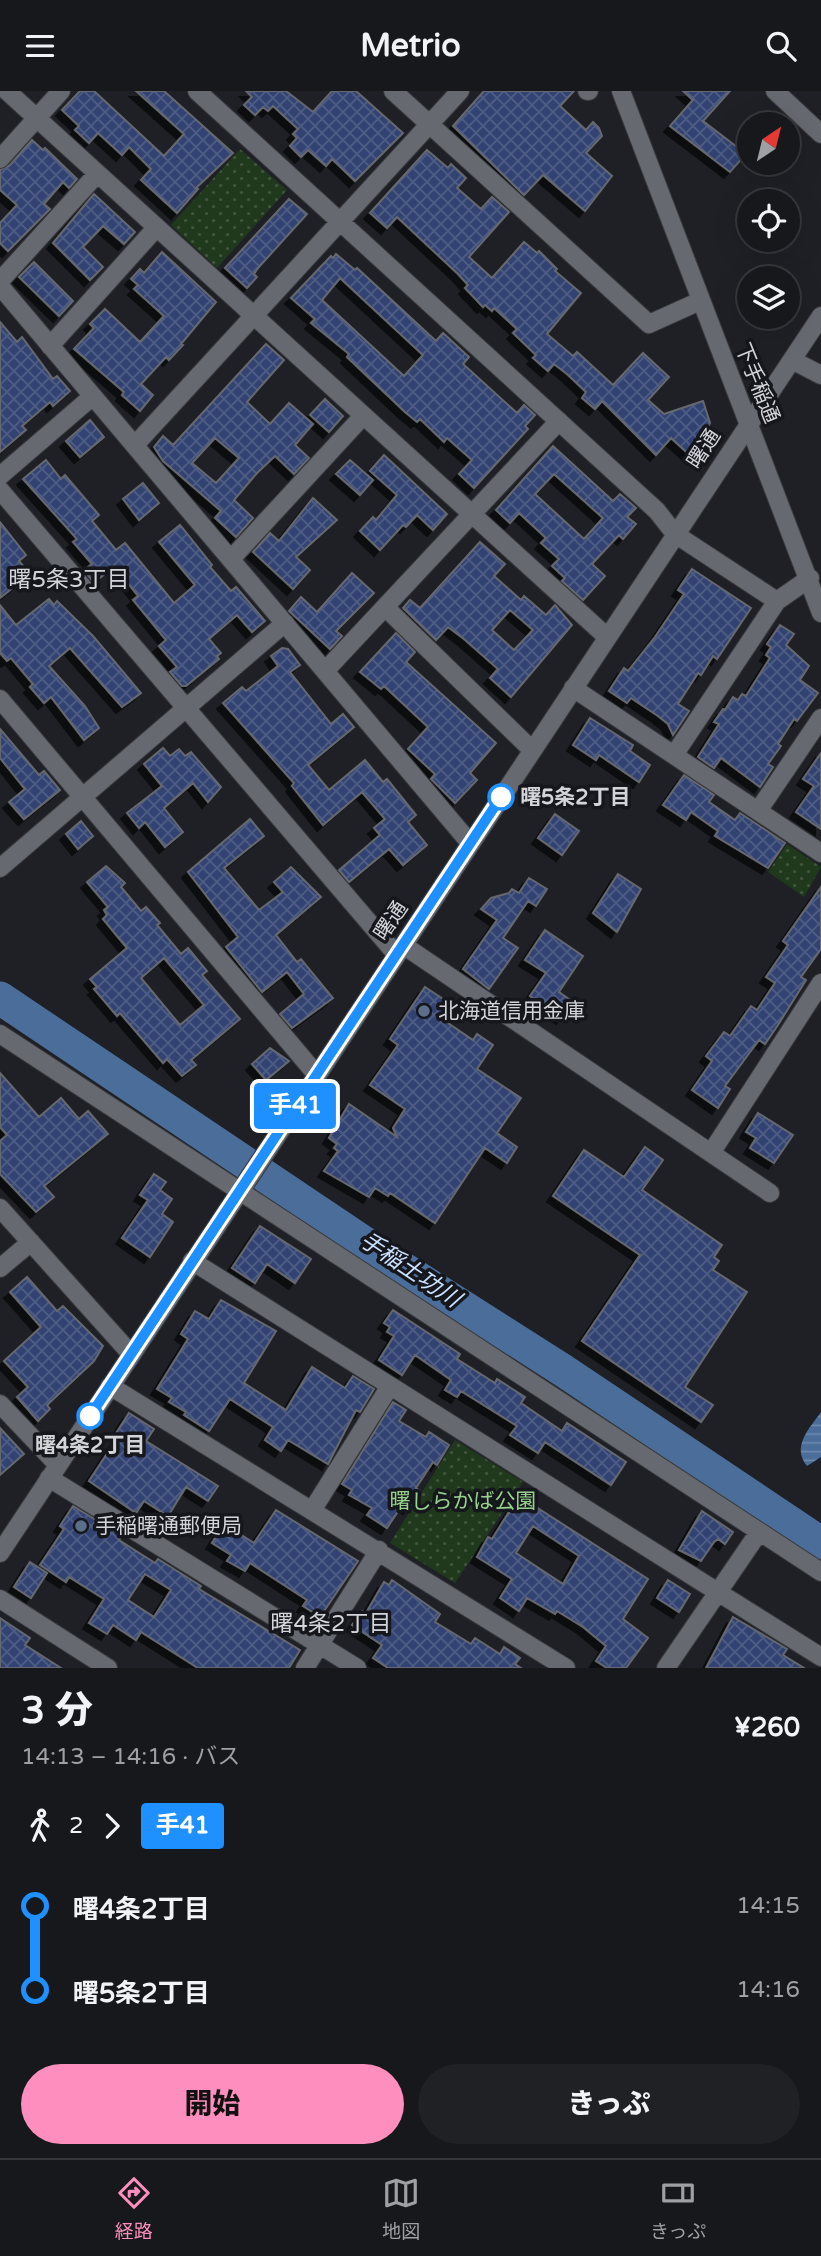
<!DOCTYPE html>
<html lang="ja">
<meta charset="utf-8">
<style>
body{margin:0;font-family:"Varela Round","Noto Sans JP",sans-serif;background:#1f2125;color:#f1f3f6;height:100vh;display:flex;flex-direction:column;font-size:26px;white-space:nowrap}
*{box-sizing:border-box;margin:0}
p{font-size:23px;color:#9ea0a3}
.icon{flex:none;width:38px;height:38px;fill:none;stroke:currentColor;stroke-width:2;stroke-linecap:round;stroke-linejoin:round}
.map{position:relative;height:1577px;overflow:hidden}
.side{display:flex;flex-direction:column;background:#16181c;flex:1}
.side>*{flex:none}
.badge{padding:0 14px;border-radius:5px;font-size:24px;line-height:46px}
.needle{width:46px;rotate:35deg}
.buttons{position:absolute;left:737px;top:21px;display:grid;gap:14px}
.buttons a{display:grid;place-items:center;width:63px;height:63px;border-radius:50%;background:#16181c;box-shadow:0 7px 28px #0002,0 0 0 2px #35373b;font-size:35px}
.map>.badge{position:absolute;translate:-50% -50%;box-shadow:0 0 0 4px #fff}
.legs{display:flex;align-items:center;gap:10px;height:77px;padding:0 21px;font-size:23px}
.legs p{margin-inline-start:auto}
.summary{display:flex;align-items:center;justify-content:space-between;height:119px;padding:0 21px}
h1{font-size:38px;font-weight:800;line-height:52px}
.action{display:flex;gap:14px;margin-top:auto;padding:14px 21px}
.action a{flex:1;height:80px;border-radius:42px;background:#fe8ebd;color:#111;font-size:28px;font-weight:800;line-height:80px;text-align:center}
.action a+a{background:#1f2125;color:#f1f3f6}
ul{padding:0 21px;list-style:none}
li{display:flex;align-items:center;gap:24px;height:84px;font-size:26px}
li i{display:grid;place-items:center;width:10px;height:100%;margin:0 9px;background:currentColor}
li i::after{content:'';width:18px;height:18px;margin:-9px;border:5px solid;border-radius:50%;background:#16181c}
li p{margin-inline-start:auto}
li:first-child i{background:linear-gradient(#0000 50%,currentColor 0)}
li:last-child i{background:linear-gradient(currentColor 50%,#0000 0)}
header{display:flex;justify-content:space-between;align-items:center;height:91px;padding:0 21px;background:#16181c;font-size:32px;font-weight:800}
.dock{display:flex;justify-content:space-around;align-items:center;height:98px;border-top:2px solid #35373b;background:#16181c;font-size:19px;color:#9ea0a3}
.dock a{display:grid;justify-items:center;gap:4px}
.dock .current{color:#fe8ebd}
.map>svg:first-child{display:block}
.park{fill:url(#park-dots)}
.water{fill:url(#water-rules)}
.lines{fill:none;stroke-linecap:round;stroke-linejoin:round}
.river{stroke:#4a6d9a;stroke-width:33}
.building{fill:url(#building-cross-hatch);stroke:#66686f;stroke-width:2;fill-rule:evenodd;filter:url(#shadow)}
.minor-casing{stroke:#393a3e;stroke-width:20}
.minor{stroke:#66696f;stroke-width:18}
.line-1-casing{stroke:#fff;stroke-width:16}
.line-1{stroke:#1e90ff;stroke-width:10}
.stop-1-dot{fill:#fff;stroke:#1e90ff;stroke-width:3.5}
.service-dot{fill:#5c6f8a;stroke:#15171c;stroke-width:2.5}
.labels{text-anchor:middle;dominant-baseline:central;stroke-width:7;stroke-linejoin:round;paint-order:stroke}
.street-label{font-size:21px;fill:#d3d4d8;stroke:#15171c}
.stop-label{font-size:21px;font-weight:bold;fill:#d3d4d8;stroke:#15171c;text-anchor:start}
.poi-label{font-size:21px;fill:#d3d4d8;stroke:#15171c;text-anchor:start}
.park-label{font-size:21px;fill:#97d28c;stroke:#15171c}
.neighbourhood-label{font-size:23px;fill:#d3d4d8;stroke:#15171c}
.water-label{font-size:23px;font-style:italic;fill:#cce1fe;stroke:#15171c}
</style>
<header><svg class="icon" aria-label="menu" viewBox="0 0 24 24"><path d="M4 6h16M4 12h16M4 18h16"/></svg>Metrio<svg class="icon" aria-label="search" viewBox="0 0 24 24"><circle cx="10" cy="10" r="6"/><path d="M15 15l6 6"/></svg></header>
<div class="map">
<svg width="821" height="1577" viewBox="0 0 821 1577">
<defs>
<pattern id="park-dots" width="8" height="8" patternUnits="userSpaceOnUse" patternTransform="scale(1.75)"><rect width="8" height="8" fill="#20391c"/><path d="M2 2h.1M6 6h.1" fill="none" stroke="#40553c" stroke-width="1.8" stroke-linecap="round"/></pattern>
<pattern id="water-rules" width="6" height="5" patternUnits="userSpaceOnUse" patternTransform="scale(1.75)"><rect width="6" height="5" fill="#4a6d9a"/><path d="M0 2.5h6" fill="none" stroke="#6c88ac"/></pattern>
<pattern id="building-cross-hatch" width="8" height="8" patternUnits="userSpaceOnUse" patternTransform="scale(1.75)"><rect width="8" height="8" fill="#324372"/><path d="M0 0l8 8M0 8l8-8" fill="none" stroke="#4f5d85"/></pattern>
<filter id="shadow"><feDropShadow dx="-6" dy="6" stdDeviation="0" flood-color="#0009"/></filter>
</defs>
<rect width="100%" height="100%" fill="#1e2025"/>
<path class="park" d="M240,58L287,99L217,177L171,134Z
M787,753L821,776L804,806L768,781Z
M455,1349L523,1391L455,1492L390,1452Z"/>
<path class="water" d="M821,1321V1366L807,1375C791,1355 810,1337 821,1321Z"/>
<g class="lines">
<path class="river" d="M0,907L393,1171L564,1280L821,1452"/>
</g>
<path class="building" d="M80,0H94L164,65L184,43L136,0H164L233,62L196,97L198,98L177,122L141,89L151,78L129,56L122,64L98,42L89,52L75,39L79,35L62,19Z
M246,0H286L313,21L332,0H356L403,42L355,90L332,68L326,75L308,59L301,66L290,55L297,47L293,43L298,38L273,15L268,20L263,16L255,24L244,14L252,6Z
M484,0H574L560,15L586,39L593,31L599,37L602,45L586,62L612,85L585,120L543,84L524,104L453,35Z
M683,0H730L703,30L746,63L730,81L670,35L693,9Z
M32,49L43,59L45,57L77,88L69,97L63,91L44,113L50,118L8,160L0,152V132L17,114L0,99V79L10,74Z
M427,59L448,77L451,73L466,87L457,97L481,118L492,106L509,121L469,166L492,187L524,151L537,162L539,160L557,178L555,180L581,202L547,243L573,265L577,261L613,294L643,262L669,286L648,309L664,323L703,310L710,332L693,367L671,347L656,364L602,310L595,318L582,307L586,301L567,283L554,273L548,280L533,267L536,264L513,242L517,238L494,217L492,220L485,214L483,216L465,197L468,194L458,183L397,126L387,137L370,122Z
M94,103L135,141L124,153L103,135L83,156L103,176L90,189L53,152Z
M289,108L307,123L258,177L254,183L257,186L247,197L225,177Z
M162,161L216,211L181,253L183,254L169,269L166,266L141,293L153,304L140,320L122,304L124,301L74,258L94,237L90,233L105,218L140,251L164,225L134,198L138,194L131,188L140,178L144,182Z
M336,163L355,179L357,177L436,250L443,242L469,266L463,273L517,322L524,314L535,324L525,335L528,338L474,397L459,383L472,369L447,347L444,351L420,328L417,331L405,321L347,266L349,263L311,232L315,228L291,207L331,165L333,167ZM340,187L423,264L404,285L322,209Z
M34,171L73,210L59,225L19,186Z
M0,231L17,251L22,246L53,288L57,285L70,300L53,315L50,311L22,335L26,339L0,361Z
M266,253L284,269L247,311L270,333L289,312L313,333L295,354L309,367L294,383L275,365L257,382L234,409L253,427L236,446L215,427L221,420L163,370L154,356L163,345L173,354ZM215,347L239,367L216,392L192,372Z
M325,308L343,325L329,341L310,324Z
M90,329L104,346L80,366L66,350Z
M553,355L613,410L620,403L636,417L627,426L636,433L623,448L619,444L592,473L605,485L583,509L562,490L565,487L552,475L559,468L541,452L546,447L519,422L510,432L496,419ZM554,383L603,427L584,448L535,403Z
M384,364L447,423L433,439L417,424L406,436L403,434L380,459L360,440L373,426L376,429L397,404L370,380Z
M46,369L61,388L65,384L99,424L92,430L116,459L125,452L174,512L195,494L159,451L180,434L212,474L210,476L231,500L236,496L265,530L252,541L237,524L209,548L221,562L217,565L219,568L186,595H182L170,581L177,576L159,555L166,549L133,509L138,505L114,475L94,492L84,479L92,473L73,451L77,448L23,388Z
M350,369L373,389L360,404L336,383Z
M143,392L159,412L139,429L123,408Z
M313,407L337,429L296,466L310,479L293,498L253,461L270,442L279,450Z
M0,431L26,464L19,470L30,483L0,507Z
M480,451L505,473L494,485L521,509L524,505L546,524L555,514L572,534L511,606L490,587L498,578L464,548L448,536L436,549L403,517L410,509L420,517ZM510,519L533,539L514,559L492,539Z
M692,478L751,517L717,568L713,565L701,584L698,582L678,613L689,620L673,644L668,633L658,625L631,607L627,612L609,600L624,577L628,580L655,546L684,503L678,499Z
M352,482L374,502L336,540L342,545L330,558L289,520L301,506L317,521Z
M49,508L54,514L57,510L93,545L141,602L122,616L70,557L49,575L85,615L99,637L84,649L51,606L44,612L30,596L33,593L11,567L7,570L0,562V514L16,534Z
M780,534L794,543L786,554L809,575L800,589L818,602L797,630L794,628L778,653L781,655L768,673L773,676L760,696L721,667L714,677L698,666L719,633L714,631L723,618L725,619L733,606L738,609L742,603L746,605L770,567L766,564L771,556L767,553Z
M396,542L415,561L406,571L496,652L470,682L477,689L455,712L431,688L435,683L408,658L428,636L384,595L381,598L360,581Z
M282,557L288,558L300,574L290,581L331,633L343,623L354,636L308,674L329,699L365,669L383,691L387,688L416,724L408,731L427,754L403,774L389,758L349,791L339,779L380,744L374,737L385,728L362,701L323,734L292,695L294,692L223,612L242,596L246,600L278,575L271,565Z
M590,627L633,654L630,660L650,674L639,691L599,664L596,669L573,654Z
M0,638L39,684L44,680L60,699L24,728L9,711L25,698L0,667Z
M163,657L170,665L179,658L185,665L191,661L221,696L208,711L193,692L164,717L183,741L165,756L145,731L139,737L127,722L162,695L144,673Z
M821,662V738L796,721L814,695L803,688Z
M684,684L714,704L709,711L735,729L740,722L785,752L768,777L715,745L718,740L691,721L686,729L663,714Z
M555,723L579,740L562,764L538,747Z
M250,728L264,745L224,777L259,819L283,801L274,791L291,776L321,806L276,844L297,871L301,868L333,907L292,937L280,923L304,903L287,881L262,901L226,856L238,846L188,781Z
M81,730L93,745L78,758L66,743Z
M106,775L125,792L121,796L141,820L146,816L160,832L157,834L181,863L188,857L207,880L202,884L240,928L191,969L196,974L182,985L167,968L163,972L120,922L117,925L94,898L97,896L90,888L127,857L103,828L107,824L104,819L108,816L87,791ZM164,867L204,914L180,934L141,887Z
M618,783L641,798L617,841L593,822Z
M529,787L547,798L536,815L528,810L503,847L518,857L489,898L463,878L497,829L481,818L491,807L509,802L512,798L519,802Z
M821,796V858L801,886L806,889L778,934L765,953L759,949L725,995L730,998L718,1017L692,999L712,970L706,965L724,941L730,945L751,915L757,919L775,892L766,886L788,854L783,850Z
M545,839L583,865L559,901L573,911L562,927L530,905L546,882L525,869Z
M425,896L455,916L445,930L473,949L477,943L493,954L477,978L521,1007L497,1042L517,1056L507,1072L485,1057L435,1132L390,1102L388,1105L375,1097L369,1106L324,1080L338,1060L334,1057L337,1053L329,1047L349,1013L397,1046L393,1037L405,1018L370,994L398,954L390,948Z
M270,957L289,970L266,989L252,973Z
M0,982L39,1026L61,1007L79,1028L88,1020L108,1043L44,1095L54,1106L36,1121L0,1083V1050L7,1044L0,1036Z
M758,1022L793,1044L774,1072L750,1057L756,1047L746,1041Z
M645,1056L663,1069L642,1099L722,1154L714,1166L719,1170L713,1179L747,1201L685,1296L713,1314L701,1331L582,1250L640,1164L553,1105L584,1059L624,1086Z
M154,1083L166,1091L160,1099L172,1108L162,1123L173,1131L150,1166L122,1147L148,1109L140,1104Z
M260,1135L311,1168L295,1192L267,1173L255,1192L232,1177Z
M27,1186L57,1220L63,1215L103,1255L94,1270L47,1314L50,1318L38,1330L17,1306L28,1296L4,1270L41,1236L10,1201Z
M221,1209L276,1240L244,1292L286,1319L312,1276L345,1297L353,1285L374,1298L360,1321L356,1319L328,1373L288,1349L281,1360L265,1349L273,1336L230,1308L209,1340L184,1324L186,1321L169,1311L172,1307L157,1298L188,1248L181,1243L195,1220L209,1228Z
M393,1219L460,1263L457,1268L495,1292L497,1288L525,1306L521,1312L562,1340L567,1332L626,1371L611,1394L545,1351L538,1362L510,1344L517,1335L461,1300L457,1306L445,1299L451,1289L415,1264L402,1284L379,1269L394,1245L387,1241L390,1236L384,1232Z
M393,1311L406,1319L399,1330L426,1346L429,1341L449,1354L437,1374L433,1371L416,1397L420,1400L409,1417L403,1413L387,1437L367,1424L372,1417L349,1404L352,1399L342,1393Z
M129,1322L154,1338L146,1350L218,1395L208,1410L186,1396L168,1425L144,1410L136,1422L89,1390L118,1346L115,1344Z
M0,1337L24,1363L0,1384Z
M519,1405L648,1488L623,1528L648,1547L626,1577H607L596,1570L606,1555L583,1536L557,1520L555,1523L527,1507L519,1520L500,1507L512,1488L477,1466L488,1446L492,1448ZM533,1435L579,1465L563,1493L516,1462Z
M73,1415L122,1445L119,1449L155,1472L158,1468L201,1495L199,1498L300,1559L289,1577H198L141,1541L136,1549L113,1534L107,1543L89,1532L104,1508L69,1486L66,1491L40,1474L64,1438L60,1435ZM145,1483L171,1499L154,1526L128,1509Z
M276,1419L358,1470L320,1526L303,1515L307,1509L250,1472L245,1480L227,1470L231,1464L212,1452L224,1433L254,1452Z
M702,1420L733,1441L725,1453L718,1448L714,1451L701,1470L679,1459Z
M30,1471L47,1482L31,1507L14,1496Z
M392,1489L440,1523L435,1531L471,1553L475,1547L500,1563L504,1556L520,1567L515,1573L521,1577H388L373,1567L382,1554L352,1534L362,1520L366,1522L384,1491L389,1494Z
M668,1489L690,1503L679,1521L657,1507Z
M733,1526L787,1558L783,1564L804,1577H706Z
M0,1527L30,1547L25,1554L61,1577H0Z"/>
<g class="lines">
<g class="minor-casing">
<path id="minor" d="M7,0L607,546
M197,0L657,420L675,443L777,510
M393,0L649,233L700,210
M587,0H589
M621,0L821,522
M775,0L821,43
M0,68L61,0
M0,190L97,83
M0,195L470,752
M50,255L156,137
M792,269L821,284
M135,354L460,0
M0,385L93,305
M0,399L396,863
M231,468L363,325
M385,516L532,659
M325,580L559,330
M573,597L821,762
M0,608L316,983
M674,664L777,510L810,487
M758,720L821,627
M0,777L285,532
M403,854L770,1102
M0,943L821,1481
M711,1062L821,892
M0,1117L131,1263
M192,1170L821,1566
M0,1177L31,1151
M110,1295L566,1577
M0,1313L58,1374
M49,1387L357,1577
M313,1418L390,1295
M0,1462L821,225
M0,1508L108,1577
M305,1577L379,1459
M666,1577L759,1441"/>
</g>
<use href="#minor" class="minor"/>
</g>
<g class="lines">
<g class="line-1-casing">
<path id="line-1" d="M90,1325L501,706"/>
</g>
<use href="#line-1" class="line-1"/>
</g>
<g class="stop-1-dot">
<circle cx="501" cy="706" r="12"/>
<circle cx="90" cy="1325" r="12"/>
</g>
<g class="service-dot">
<circle cx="424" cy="920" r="7"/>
<circle cx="81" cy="1435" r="7"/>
</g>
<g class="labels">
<g class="street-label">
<text transform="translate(757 292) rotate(68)">下手稲通</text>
<text transform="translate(704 358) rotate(-57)">曙通</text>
<text transform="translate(391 830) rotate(-56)">曙通</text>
</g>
<g class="stop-label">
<text x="520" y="706">曙5条2丁目</text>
<text x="90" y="1354" text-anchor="middle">曙4条2丁目</text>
</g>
<g class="poi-label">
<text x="438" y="920">北海道信用金庫</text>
<text x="95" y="1435">手稲曙通郵便局</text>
</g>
<g class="park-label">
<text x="463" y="1410">曙しらかば公園</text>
</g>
<g class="neighbourhood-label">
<text x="69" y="489">曙5条3丁目</text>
<text x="331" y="1533">曙4条2丁目</text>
</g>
<g class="water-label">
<text transform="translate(410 1179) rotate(34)">手稲土功川</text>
</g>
</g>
</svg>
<div class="buttons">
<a><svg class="needle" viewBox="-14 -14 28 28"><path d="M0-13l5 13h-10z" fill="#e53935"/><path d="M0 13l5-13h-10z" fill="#9ea0a3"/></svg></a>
<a><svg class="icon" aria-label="locate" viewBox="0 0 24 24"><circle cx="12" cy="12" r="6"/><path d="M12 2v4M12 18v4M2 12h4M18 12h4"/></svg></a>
<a><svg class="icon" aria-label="layers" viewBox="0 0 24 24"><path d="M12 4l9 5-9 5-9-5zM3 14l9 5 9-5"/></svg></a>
</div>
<b class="badge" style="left:295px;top:1015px;background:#1e90ff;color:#fff">手41</b>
</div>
<section class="side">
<div class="summary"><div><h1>3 分</h1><p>14:13 – 14:16 · バス</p></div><b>¥260</b></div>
<div class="legs"><svg class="icon" aria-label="walk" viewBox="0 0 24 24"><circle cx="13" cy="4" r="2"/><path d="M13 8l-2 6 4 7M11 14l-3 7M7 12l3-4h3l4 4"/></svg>2<svg class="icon" aria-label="forward" viewBox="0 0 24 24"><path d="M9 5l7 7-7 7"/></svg><b class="badge" style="background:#1e90ff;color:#fff">手41</b></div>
<ul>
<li><i style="color:#1e90ff"></i><b>曙4条2丁目</b><p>14:15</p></li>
<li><i style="color:#1e90ff"></i><b>曙5条2丁目</b><p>14:16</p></li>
</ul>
<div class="action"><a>開始</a><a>きっぷ</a></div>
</section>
<nav class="dock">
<a class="current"><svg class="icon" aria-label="directions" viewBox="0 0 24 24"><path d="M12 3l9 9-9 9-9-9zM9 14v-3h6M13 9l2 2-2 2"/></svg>経路</a>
<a><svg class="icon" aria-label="map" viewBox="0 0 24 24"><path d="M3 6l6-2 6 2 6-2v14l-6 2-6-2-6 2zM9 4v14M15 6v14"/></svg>地図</a>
<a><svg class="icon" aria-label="tickets" viewBox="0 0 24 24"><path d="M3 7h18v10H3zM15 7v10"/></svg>きっぷ</a>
</nav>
